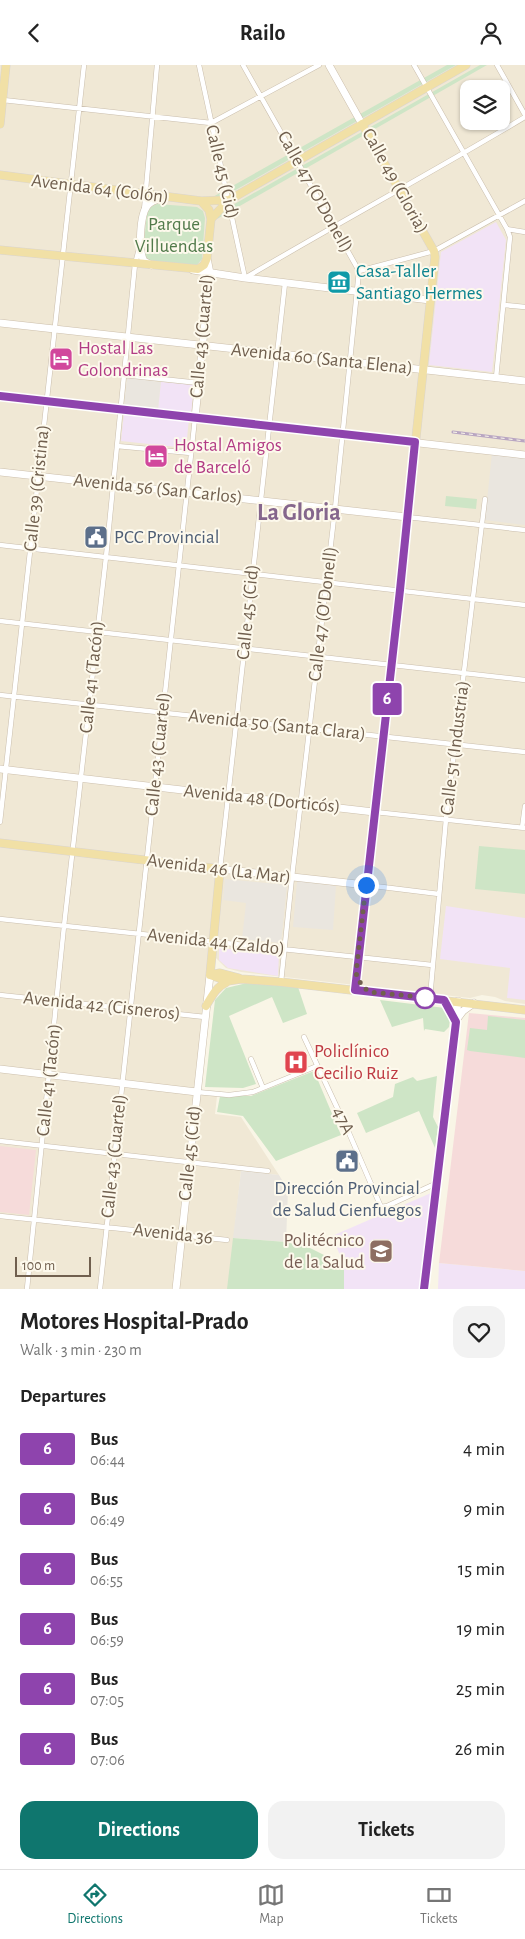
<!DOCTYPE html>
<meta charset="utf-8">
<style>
body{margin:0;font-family:"Alegreya Sans",sans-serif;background:#f2f2f2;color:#222;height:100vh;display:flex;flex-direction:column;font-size:19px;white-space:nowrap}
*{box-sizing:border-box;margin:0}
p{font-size:16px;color:#767676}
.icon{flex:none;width:28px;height:28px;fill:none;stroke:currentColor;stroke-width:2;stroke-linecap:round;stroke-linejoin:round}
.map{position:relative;height:1224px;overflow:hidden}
.drawer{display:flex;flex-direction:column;background:#fff;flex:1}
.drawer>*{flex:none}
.badge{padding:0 10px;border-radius:4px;font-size:18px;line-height:32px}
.tools{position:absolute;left:460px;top:15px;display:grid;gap:10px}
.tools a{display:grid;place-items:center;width:50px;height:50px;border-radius:10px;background:#fff;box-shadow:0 1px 4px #0004;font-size:25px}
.scale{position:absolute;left:15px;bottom:12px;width:76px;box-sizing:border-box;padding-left:5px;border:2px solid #705f4e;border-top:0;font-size:14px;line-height:18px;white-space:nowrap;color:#705f4e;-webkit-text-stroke:4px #fdf9ec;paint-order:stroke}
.you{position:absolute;width:25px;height:25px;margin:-12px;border:4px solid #fff;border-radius:50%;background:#1a73e8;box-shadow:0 0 0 8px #1a73e833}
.map>.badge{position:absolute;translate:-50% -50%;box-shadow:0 0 0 2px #fff}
h2{padding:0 20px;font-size:19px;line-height:45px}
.round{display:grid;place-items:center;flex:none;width:52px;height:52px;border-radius:15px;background:#f2f2f2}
.head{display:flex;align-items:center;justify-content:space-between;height:85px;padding:0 20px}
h1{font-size:24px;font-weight:700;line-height:38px}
.action{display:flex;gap:10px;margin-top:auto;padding:10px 20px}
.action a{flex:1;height:58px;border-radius:15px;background:#0f766e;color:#fff;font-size:20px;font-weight:700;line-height:58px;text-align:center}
.action a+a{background:#f2f2f2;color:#222}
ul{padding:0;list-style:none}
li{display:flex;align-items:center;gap:15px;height:60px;padding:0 20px}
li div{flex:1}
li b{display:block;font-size:19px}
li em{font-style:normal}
li .badge{min-width:55px;font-weight:700;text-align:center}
header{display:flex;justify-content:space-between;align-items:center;height:65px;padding:0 20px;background:#fff;font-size:22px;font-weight:700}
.menu{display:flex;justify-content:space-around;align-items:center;height:70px;border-top:1px solid #e0e0e0;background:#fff;font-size:14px;color:#767676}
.menu a{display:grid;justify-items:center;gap:2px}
.menu .active{color:#0f766e}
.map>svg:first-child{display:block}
.residential{fill:#f0e8d5;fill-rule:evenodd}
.industrial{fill:#eae6df}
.education{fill:#f2e3f6}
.medical{fill:#f6dbda}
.green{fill:#cee5c6}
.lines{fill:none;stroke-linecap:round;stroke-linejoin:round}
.street-casing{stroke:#cabead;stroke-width:5.5}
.secondary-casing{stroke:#ccbfac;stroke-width:8}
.primary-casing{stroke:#dad5d1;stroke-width:9}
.street{stroke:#fff;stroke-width:4.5}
.secondary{stroke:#fff;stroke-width:7}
.primary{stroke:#f1e0a6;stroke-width:8}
.rail-casing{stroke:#b9a6c2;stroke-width:3}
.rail{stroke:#fdf9ec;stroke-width:1;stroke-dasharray:4;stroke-linecap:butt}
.line-casing{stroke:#fff;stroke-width:11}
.line{stroke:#8e44ad;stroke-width:8}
.walk{stroke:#705f4e;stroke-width:5;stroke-dasharray:0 9}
.stop-dot{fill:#fff;stroke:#8e44ad;stroke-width:2.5}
.labels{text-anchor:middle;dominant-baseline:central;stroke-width:4;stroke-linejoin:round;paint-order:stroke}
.street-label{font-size:19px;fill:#705f4e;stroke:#fdf9ec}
.park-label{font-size:19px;fill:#517a4a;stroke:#fdf9ec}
.culture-label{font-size:19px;fill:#0d838f;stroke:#fdf9ec;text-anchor:start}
.hotel-label{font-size:19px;fill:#b23c85;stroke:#fdf9ec;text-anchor:start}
.service-label{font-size:19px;fill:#4e5e75;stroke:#fdf9ec;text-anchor:start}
.health-label{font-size:19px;fill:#be3a42;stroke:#fdf9ec;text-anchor:start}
.education-label{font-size:19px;fill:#785e54;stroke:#fdf9ec;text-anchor:end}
.district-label{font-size:24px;font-weight:bold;fill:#85668c;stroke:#fdf9ec}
</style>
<header><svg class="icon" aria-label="back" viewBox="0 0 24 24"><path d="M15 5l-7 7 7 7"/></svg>Railo<svg class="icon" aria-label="person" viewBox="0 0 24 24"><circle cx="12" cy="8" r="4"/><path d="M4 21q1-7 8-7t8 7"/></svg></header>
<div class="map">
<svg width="525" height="1224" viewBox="0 0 525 1224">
<rect width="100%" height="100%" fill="#f9f5e6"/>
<path class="residential" d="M0,0H525V939L505,936L495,932L482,930L470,933L241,907L226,903L212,889L197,1029L217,1031L215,1049L241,1052L279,1110L241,1106L228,1224H0ZM469,24H501V56H469Z"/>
<path class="industrial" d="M127,313L161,317L158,345L124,342Z
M492,388L525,392V460L485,455Z
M225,814L287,820L281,878L242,874L246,838L223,835Z
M297,816L336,821L333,865L293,862Z
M241,1106L279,1110L288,1125L286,1177L233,1173Z"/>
<path class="education" d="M496,157L506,175L492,307L429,300L441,187Z
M161,317L194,320L191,349L158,345Z
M124,348L189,354L186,383L121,376Z
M446,841L525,853V935L507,933L510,903L440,894Z
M219,883L279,889L278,911L228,903L219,895Z
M431,1128L419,1224H344V1200L332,1171Z
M439,1198L525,1206V1224H438Z"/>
<path class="medical" d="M469,948L525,953V1206L439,1198Z
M0,1081L36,1085L29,1150L0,1147Z"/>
<path class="green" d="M447,0H456L232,127L216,134L211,133Z
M480,0H487L217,154L220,147L231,141Z
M157,139L197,142L203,146L205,153L202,194L196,201L152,197L146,193L143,187L147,148L150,142Z
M446,431L477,434L476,444L445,441Z
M479,781L525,785V829L475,824Z
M247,918L298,922L307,949L283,958L272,932L229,951L256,1019L243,1023L205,1022L215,935L226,923Z
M380,935L445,943L450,954L449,962L444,967L425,964L424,966L423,953L392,962Z
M488,951L525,955V993L470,986L467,985L470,963L487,965Z
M314,1006L341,1070L276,1096L243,1051L217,1047L220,1031H251Z
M437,1011L433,1052L438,1062L435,1083L419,1046L366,1068L357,1048L393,1032L395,1019L413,1012L417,1016Z
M233,1173L286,1177L310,1183L344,1200V1224H227Z"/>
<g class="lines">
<g class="street-casing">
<path id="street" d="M199,0L245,213C338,158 433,107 525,52
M243,0L359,206L335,444L292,812L281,917
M414,0L507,164L510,172L496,313
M497,0L525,50
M3,35L211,58L319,0
M144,146L157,0
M507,164L525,167
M359,206L434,186L525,136
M504,240L525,242
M124,310L199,318
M117,381L191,388
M407,452L525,465
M0,480L525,540
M0,556L525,615
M0,630L525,687
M375,747L525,763
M0,757L84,0
M522,763L525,741
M220,804L285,218
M366,820L439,829
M0,854L432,900
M0,930L205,952
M430,933L446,754L485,434
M304,972L349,1068L381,1142L387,1141L437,1118
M251,994L263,1023
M197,1027L229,1030L253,1027L317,1001
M0,1076L268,1106
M0,1151L227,1175
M27,1224L64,861L106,492L135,199L139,184
M100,1224L195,353"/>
</g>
<g class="secondary-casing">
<path id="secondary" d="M329,0L362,59
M151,200L144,196C138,186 140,150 147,141C151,135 159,134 165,132
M193,205L245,213L430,235
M0,258L525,316
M0,331L525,390
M195,353L210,208L207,193
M0,407L407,452
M0,704L374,747
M220,804L366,820
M444,935L455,954
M457,954L463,946L474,938
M0,1004L197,1027
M176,1224L210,910
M424,1224L458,936"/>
</g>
<g class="primary-casing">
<path id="primary" d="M0,59L6,0
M0,110L201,136L229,135
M211,154L229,135L466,0
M0,185L198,204L204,200L207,193L211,154L209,145L201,136
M0,778L220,804L210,910
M210,910L228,916L241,914L281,917L525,945
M210,910L220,908L239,913
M355,925L400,525L435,192L434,186L362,59
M206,941C212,931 216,922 227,917"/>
</g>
<use href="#street" class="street"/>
<use href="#secondary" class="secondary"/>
<use href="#primary" class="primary"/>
<g class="rail-casing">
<path id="rail" d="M453,367L525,376"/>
</g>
<use href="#rail" class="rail"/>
</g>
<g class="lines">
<g class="line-casing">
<path id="line" d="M0,331L415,377L400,525L355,925L444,935L456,957L424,1224"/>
</g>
<use href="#line" class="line"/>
<path class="walk" d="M366,820L356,908C359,917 362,922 370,927L430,933H425"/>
</g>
<defs>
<g id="museum-square" transform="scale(1.25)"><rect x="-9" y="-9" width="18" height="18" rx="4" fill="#0f9aa8" stroke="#fdf9ec"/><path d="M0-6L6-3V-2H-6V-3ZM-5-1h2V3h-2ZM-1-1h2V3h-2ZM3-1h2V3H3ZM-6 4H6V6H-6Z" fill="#fff"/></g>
<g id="hotel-square" transform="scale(1.25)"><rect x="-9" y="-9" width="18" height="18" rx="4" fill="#d1479c" stroke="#fdf9ec"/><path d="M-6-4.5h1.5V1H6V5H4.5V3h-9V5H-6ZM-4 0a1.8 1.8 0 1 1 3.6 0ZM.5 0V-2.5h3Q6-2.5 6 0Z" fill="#fff"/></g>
<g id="civic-square" transform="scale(1.25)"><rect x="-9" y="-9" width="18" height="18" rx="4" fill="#5c6f8a" stroke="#fdf9ec"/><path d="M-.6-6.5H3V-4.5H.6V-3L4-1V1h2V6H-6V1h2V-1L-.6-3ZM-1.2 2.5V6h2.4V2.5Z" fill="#fff"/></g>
<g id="hospital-square" transform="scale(1.25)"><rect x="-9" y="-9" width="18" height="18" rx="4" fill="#e0444e" stroke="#fdf9ec"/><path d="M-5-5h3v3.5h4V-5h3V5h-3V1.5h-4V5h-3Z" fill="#fff"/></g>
<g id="school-square" transform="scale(1.25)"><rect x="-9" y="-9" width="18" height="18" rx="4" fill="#8d6e63" stroke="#fdf9ec"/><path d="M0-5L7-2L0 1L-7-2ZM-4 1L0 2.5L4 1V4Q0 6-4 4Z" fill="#fff"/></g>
</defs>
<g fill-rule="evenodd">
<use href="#museum-square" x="339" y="217"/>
<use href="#hotel-square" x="61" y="294"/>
<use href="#hotel-square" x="156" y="391"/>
<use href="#civic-square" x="96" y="472"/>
<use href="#hospital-square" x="296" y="997"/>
<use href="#civic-square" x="347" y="1096"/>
<use href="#school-square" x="381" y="1186"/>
</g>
<circle class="stop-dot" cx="425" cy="933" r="10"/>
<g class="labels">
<g class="street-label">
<text transform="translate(222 107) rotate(77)">Calle 45 (Cid)</text>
<text transform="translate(395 116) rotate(61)">Calle 49 (Gloria)</text>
<text transform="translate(100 124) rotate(7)">Avenida 64 (Colón)</text>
<text transform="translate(315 127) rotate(61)">Calle 47 (O'Donell)</text>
<text transform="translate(202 271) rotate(-85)">Calle 43 (Cuartel)</text>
<text transform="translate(322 294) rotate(6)">Avenida 60 (Santa Elena)</text>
<text transform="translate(37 423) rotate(-84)">Calle 39 (Cristina)</text>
<text transform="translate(158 424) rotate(6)">Avenida 56 (San Carlos)</text>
<text transform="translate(248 547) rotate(-84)">Calle 45 (Cid)</text>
<text transform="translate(323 549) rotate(-83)">Calle 47 (O'Donell)</text>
<text transform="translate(92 612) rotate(-84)">Calle 41 (Tacón)</text>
<text transform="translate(277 660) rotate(6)">Avenida 50 (Santa Clara)</text>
<text transform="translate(455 683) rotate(-83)">Calle 51 (Industria)</text>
<text transform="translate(158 689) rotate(-84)">Calle 43 (Cuartel)</text>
<text transform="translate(262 734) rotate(6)">Avenida 48 (Dorticós)</text>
<text transform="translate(219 804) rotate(7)">Avenida 46 (La Mar)</text>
<text transform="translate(216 877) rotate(6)">Avenida 44 (Zaldo)</text>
<text transform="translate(102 941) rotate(6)">Avenida 42 (Cisneros)</text>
<text transform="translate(49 1015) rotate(-84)">Calle 41 (Tacón)</text>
<text transform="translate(343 1056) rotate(65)">47A</text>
<text transform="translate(190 1088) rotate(-84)">Calle 45 (Cid)</text>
<text transform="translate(114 1091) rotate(-84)">Calle 43 (Cuartel)</text>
<text transform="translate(173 1169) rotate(6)">Avenida 36</text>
</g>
<g class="park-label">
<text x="174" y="159">Parque<tspan x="174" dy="22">Villuendas</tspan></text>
</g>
<g class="culture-label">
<text x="356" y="206">Casa-Taller<tspan x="356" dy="22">Santiago Hermes</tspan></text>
</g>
<g class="hotel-label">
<text x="78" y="283">Hostal Las<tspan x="78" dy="22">Golondrinas</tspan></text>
<text x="174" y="380">Hostal Amigos<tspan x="174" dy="22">de Barceló</tspan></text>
</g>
<g class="service-label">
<text x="114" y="472">PCC Provincial</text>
<text x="347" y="1123" text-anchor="middle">Dirección Provincial<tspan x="347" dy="22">de Salud Cienfuegos</tspan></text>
</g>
<g class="health-label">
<text x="314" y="986">Policlínico<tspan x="314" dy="22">Cecilio Ruiz</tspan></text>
</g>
<g class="education-label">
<text x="364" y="1175">Politécnico<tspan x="364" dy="22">de la Salud</tspan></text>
</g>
<g class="district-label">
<text x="299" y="448">La Gloria</text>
</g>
</g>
</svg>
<div class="tools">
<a><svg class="icon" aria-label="layers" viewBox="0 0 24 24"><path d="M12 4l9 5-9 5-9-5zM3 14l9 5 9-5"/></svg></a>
</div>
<div class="scale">100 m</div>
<div class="you" style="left:366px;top:820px"></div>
<b class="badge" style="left:387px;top:634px;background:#8e44ad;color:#fff">6</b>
</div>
<section class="drawer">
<div class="head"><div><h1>Motores Hospital-Prado</h1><p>Walk · 3 min · 230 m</p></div><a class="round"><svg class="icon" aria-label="heart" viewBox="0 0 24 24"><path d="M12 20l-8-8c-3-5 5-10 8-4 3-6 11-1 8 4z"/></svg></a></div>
<h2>Departures</h2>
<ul>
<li><span class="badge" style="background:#8e44ad;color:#fff">6</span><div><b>Bus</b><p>06:44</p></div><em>4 min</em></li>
<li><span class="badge" style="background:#8e44ad;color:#fff">6</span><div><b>Bus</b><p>06:49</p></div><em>9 min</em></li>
<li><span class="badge" style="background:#8e44ad;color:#fff">6</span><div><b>Bus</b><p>06:55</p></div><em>15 min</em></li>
<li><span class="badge" style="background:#8e44ad;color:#fff">6</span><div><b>Bus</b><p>06:59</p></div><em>19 min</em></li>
<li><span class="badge" style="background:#8e44ad;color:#fff">6</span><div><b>Bus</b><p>07:05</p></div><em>25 min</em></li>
<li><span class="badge" style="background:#8e44ad;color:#fff">6</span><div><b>Bus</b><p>07:06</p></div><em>26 min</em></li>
</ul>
<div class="action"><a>Directions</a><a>Tickets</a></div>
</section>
<nav class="menu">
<a class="active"><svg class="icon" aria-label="directions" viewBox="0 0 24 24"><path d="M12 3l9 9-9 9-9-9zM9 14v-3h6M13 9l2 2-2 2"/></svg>Directions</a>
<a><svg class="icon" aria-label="map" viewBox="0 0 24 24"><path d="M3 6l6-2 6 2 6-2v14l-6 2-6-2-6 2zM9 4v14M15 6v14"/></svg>Map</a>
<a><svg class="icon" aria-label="tickets" viewBox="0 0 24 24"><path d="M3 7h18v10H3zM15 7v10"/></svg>Tickets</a>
</nav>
